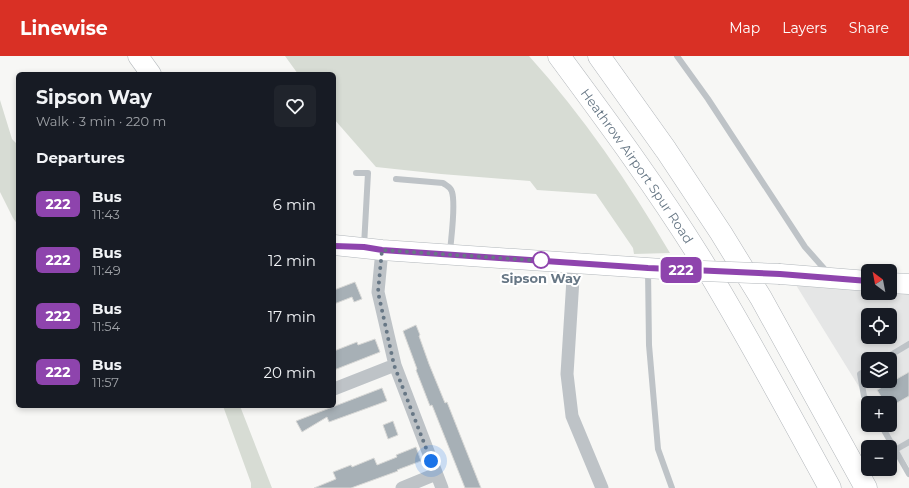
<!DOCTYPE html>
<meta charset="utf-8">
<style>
body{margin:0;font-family:Montserrat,sans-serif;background:#20242c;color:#f1f3f6;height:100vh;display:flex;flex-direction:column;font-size:15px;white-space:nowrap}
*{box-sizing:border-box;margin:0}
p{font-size:13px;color:#9ea1a6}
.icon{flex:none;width:22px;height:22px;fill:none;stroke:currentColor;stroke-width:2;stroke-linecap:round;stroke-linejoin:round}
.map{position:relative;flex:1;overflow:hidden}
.side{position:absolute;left:16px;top:16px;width:320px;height:336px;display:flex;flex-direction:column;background:#171b24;border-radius:6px;box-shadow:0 2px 6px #0003}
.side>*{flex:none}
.badge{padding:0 8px;border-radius:6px;font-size:14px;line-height:26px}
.needle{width:26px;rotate:328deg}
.buttons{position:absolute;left:861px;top:208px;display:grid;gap:8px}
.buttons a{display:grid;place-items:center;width:36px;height:36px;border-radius:6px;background:#171b24;box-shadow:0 2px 6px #0003;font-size:20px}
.you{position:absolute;width:20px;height:20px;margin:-10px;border:3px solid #fff;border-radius:50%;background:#1a73e8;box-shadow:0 0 0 6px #1a73e833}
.map>.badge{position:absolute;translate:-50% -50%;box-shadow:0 0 0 2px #fff}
h2{padding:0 20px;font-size:15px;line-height:36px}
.round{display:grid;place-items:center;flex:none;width:42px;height:42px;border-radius:6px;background:#20242c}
.summary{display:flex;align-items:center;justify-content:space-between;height:68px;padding:0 20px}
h1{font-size:19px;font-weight:700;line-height:30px}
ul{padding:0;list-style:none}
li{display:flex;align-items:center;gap:12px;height:56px;padding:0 20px}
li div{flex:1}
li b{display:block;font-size:15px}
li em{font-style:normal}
li .badge{min-width:44px;font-weight:700;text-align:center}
header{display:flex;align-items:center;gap:24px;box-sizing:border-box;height:56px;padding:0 20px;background:#d93025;color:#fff}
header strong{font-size:19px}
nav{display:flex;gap:22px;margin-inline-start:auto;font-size:14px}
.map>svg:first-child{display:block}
.built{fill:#e5e6e6;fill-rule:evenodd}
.green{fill:#d7dcd4}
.building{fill:#a7b0b6;stroke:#d9d9d7}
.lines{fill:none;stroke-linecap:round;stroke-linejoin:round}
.primary-casing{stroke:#b2b7bb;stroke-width:21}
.highway-casing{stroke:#b2b6ba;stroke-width:23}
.lane{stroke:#bec3c7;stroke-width:6}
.street{stroke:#bec3c7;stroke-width:13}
.primary{stroke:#fff;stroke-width:20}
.highway{stroke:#fff;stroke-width:22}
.primary-bridge-casing{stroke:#b2b7bb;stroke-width:21;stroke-linecap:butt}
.primary-bridge{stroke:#fff;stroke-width:20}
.line-casing{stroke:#fff;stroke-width:9}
.line{stroke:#8e44ad;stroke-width:6}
.walk{stroke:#677785;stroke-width:4;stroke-dasharray:0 7.2}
.stop-dot{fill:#fff;stroke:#8e44ad;stroke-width:2}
.labels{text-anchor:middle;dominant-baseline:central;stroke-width:4;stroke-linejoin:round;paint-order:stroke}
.street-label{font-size:13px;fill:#677785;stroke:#fff}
.stop-label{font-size:13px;font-weight:bold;fill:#677785;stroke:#fff}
</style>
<header>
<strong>Linewise</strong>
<nav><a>Map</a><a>Layers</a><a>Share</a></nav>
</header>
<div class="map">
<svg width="909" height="432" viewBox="0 0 909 432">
<rect width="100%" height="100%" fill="#f7f7f5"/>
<path class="built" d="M796,229L868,234V237L909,238V411L883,369H890V347H869ZM868,259H890V281H868ZM868,303H890V325H868Z"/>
<path class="green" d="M285,0H529C583,60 629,127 670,197L634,198L633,192L596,138L537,134L530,125L441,118L376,111L334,63V18H298Z
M0,44L12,83L18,89V169L13,162L0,136Z
M223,350H240L272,432H251V427Z"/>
<path class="building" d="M355,226L362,243L354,246L352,241L334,248V234Z
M416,269L420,279L419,280L429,308L445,347L447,346L481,432H465L432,349L430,350L416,314L417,313L403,275Z
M375,283L380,296L334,314V295L357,286L358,289Z
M909,316V340L890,351V347H885L877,334Z
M382,332L387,345L329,366L327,361L302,376L296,365Z
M393,365L398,379L388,383L383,369Z
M416,391L421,405L397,414L398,415L351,432H314L336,423L333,416L351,409L352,411L374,402L377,409L397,401L396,399Z"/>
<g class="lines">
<g class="primary-casing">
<path id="primary" d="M138,0L151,18
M334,189L382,194L677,214
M780,218L868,225
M890,227L909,228"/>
</g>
<g class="highway-casing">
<g id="highway">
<path id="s1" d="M559,0C607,65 656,131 699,200C746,276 787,354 830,432"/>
<path d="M599,0L666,94L721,177L761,242L866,432"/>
</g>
</g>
<path class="lane" d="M677,0L708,43L805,191L828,217
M356,117H368L364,190
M396,123L443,127C447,130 451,131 452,136C456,149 451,182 450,196
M648,214L649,289L658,393L672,432
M884,303L909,288
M868,313L860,318L864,340L868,347
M881,369L909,418
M895,394L909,386"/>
<path class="street" d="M382,194L378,236L395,309L442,432
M574,207L567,318L572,360L602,432
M334,333L395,309
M402,432L436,418"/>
<use href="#primary" class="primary"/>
<use href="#highway" class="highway"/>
<g class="primary-bridge-casing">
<path id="primary-bridge" d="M677,214L780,218"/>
</g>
<use href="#primary-bridge" class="primary-bridge"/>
</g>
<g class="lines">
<g class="line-casing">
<path id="line" d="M334,190L364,191L382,194L648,212L780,218L868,225"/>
</g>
<use href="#line" class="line"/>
<path class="walk" d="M431,405L394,309L378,236L382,194L543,205L541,204"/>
</g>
<circle class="stop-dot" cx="541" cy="204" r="8"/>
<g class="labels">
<g class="street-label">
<text stroke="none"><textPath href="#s1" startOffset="135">Heathrow Airport Spur Road</textPath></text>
</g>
<g class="stop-label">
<text x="541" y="222">Sipson Way</text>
</g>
</g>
</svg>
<div class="buttons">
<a><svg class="needle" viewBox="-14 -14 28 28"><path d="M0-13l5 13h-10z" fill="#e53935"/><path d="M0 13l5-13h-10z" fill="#9ea1a6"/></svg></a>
<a><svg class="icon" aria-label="locate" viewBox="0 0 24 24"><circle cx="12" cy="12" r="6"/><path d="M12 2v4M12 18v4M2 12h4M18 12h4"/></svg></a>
<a><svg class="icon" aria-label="layers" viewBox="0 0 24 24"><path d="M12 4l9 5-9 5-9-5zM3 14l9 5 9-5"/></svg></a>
<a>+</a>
<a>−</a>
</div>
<div class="you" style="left:431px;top:405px"></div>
<b class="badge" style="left:681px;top:214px;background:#8e44ad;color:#fff">222</b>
<section class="side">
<div class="summary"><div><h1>Sipson Way</h1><p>Walk · 3 min · 220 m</p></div><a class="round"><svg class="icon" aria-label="heart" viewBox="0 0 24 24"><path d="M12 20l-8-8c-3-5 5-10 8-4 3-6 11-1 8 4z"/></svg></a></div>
<h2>Departures</h2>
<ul>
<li><span class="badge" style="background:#8e44ad;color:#fff">222</span><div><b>Bus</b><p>11:43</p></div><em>6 min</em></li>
<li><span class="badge" style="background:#8e44ad;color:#fff">222</span><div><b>Bus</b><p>11:49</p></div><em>12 min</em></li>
<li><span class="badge" style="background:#8e44ad;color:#fff">222</span><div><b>Bus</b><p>11:54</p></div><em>17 min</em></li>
<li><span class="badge" style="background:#8e44ad;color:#fff">222</span><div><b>Bus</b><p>11:57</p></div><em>20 min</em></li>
</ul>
</section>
</div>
